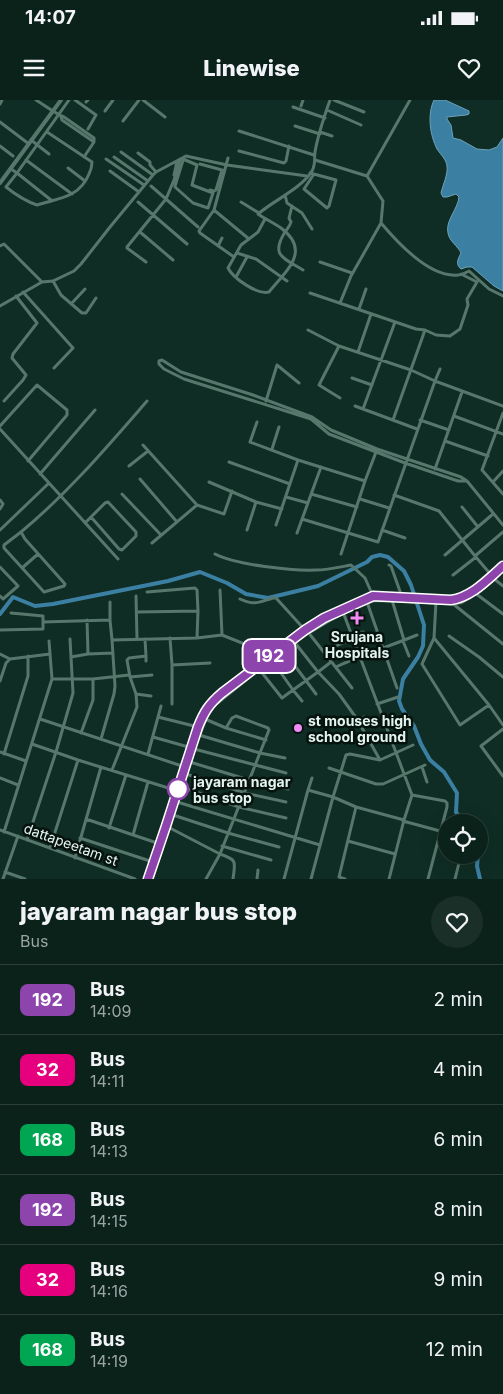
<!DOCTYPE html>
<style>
body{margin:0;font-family:Inter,sans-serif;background:#192f28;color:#f1f3f6;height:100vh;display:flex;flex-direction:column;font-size:19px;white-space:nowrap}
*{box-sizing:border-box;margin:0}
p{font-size:16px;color:#9aa4a3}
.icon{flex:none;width:28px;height:28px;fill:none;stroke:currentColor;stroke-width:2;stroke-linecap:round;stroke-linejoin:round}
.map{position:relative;height:779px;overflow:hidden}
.side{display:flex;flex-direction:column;background:#0b221b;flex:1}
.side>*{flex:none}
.badge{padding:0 10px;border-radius:8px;font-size:18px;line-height:32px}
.buttons{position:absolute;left:438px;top:714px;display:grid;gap:10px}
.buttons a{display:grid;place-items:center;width:50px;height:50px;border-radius:50%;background:#0b221b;box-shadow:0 5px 20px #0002,0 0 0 1px #2b3f3a;font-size:25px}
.map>.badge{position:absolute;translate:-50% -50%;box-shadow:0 0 0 2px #fff}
.round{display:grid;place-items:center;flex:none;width:52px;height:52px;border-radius:26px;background:#192f28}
.summary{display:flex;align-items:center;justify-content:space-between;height:85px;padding:0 20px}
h1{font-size:24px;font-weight:800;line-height:38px}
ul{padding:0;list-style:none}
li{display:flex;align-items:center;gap:15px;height:70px;padding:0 20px;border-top:1px solid #2b3f3a}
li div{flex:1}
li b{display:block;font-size:19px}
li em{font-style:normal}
li .badge{min-width:55px;font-weight:700;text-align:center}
.status{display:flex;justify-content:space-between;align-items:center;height:35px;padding:0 25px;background:#0b221b;direction:ltr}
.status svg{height:14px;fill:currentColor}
header{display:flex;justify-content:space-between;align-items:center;height:65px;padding:0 20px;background:#0b221b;font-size:22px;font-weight:800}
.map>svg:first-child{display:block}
.water{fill:#3b7fa2;stroke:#6ea2b9}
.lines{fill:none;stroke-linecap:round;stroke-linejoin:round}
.canal{stroke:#3b7fa2;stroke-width:4}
.minor{stroke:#58776c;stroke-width:3}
.tertiary{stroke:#58776c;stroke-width:4}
.secondary{stroke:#58776c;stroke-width:4.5}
.line-casing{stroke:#fff;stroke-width:11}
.line{stroke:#8e44ad;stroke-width:8}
.poi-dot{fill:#f28af3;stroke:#06120e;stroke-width:2}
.stop-dot{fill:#fff;stroke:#8e44ad;stroke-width:2.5}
.labels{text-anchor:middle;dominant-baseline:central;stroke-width:5;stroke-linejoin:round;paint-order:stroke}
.poi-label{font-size:14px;font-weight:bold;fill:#e4f5ef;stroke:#06120e}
.stop-label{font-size:14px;font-weight:bold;fill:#e4f5ef;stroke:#06120e;text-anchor:start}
.street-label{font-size:14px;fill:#e4f5ef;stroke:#06120e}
</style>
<div class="status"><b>14:07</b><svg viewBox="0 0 49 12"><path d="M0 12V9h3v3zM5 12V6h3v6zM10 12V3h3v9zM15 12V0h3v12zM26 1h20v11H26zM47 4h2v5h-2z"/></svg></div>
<header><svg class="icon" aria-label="menu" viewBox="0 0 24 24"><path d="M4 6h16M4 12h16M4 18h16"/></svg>Linewise<svg class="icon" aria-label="heart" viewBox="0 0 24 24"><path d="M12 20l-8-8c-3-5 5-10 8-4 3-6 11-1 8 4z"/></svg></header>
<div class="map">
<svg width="503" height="779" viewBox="0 0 503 779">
<rect width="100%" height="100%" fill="#0f2d24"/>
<path class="water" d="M434,0H445L469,11V14L466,15L447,17V19L451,25L453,38L461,40L477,49L489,50L497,47L503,38V191L494,186L472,167H467L461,169C455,164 458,159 461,153C458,146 449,141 448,133C445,121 458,109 459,97L456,94L447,97H443L441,93C443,84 448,75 447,66C446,59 441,55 437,49C430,35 427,15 434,0Z"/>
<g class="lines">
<path class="canal" d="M0,514L13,497L35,506L53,504L168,481L200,472L227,483L246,494L268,498L318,486L367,462L372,457L380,455L388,457L404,471L411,485L424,525L423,546L418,557L403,579L399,601L402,609L414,626L421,644L430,660L444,672L457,693L456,712L463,722
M478,755L477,766L480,779"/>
<path class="minor" d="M36,0C44,5 56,14 64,17L94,38V42L84,57
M75,0L96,15L88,29
M143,0L165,17
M334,0L364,12
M86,2L88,0
M0,4L2,0
M301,6L303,0
M293,7L325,18
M327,10L361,25
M105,11L113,0
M61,17L62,20L94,42
M123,21L139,0
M0,22L29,44
M295,26L320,34
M239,31L314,55
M320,32L332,36
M31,40L49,54
M0,46L13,56
M239,51L284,63L286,61L289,46
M121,52L153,75
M138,53L150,62V65L156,72
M114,57L148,81
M228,58L214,110L249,139
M106,59L144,85
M183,59L197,65L192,85L213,93L208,108L193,103L175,87V86L184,57
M26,60L72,94
M315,60L367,76L383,101L381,123C397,142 430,178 458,175C462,175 465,173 469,171L489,189L503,196
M200,64L222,70L216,90L214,91L210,90
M68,68L85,81
M11,69L17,73L6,87C16,95 25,101 37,105C59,98 79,98 89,74C91,70 92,67 92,62L47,32
M110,71L139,92
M310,73L336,80L329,106L327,108L304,89L314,74
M174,75L177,61
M367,76L410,0
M151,86L198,127
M285,95L287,103L302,113L312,129
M51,100L17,73L69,0
M138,102L187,144
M241,102L259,113
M292,106L289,118L291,122C290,126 287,129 285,132C270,156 284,158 303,170
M214,110L199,131L200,133L234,157
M265,119L258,132L241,145L228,168C233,178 257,195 269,192C286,171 312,151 281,128C274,123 265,119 258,114C273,101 302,88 312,71C316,64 314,58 315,52C318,34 324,17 330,0
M140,132L173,160
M0,146L4,144L42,182
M218,146L222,138
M237,153L256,159L287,181
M146,162L127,148V147L166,99L174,80L180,59
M320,162L352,173
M236,177L247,157
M53,181L61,195L82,213H86L96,198
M23,192L73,248L54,268
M310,193L416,229L425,230L393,320
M72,203L85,189
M340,203L351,176L381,123
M0,206L42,182L53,181L74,171L81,164L110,127L153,75L156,72L186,56L227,65L307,76
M359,209L366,189
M308,230L339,246L411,270L435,281L440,269
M425,230L436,235L450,236L460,229L468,205L467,199L477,182L461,174
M339,246L319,285L340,298
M358,252L371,214
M352,278L372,285
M4,301L23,280L26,275L12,258L13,254L37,223L16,196
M266,301L277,265L299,283
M355,306L417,329
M363,309L395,222
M503,313L482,370L503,394
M454,316L503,334
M420,320L449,330
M257,322L250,342L298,360L365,381
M0,326L37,285L67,310V315L28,361
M0,329L118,459
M445,341L488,356
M143,345L197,405L224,414L232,391
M272,349L279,327
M229,362L290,384
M129,366L148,351
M435,369L462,292
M40,374L95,310
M140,379L177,422
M467,381H458L405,363L329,334L311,319L184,279L164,269L159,264V261L162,260L181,272L253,295L312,317L331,330L377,349L461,377L467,381L503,425
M209,382L256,402L282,409
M493,382L503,371
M122,394L161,435
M311,394L357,407
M394,395L439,411L475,456L492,476
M286,397L308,403
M360,399L389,408
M0,400L3,404L0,409
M462,407L478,427
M302,419L378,442L435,281L503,306
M85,423L105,403L108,402L136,432V436L122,450L119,449L91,417
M276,425L298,360
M0,430L49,383
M247,430L256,402
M382,430L405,438
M21,432L4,445V448L44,492L64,486L65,484L25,439L21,432C68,393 107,347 147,301
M297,433L321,367
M152,443L197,405
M215,454C236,465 293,471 316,470C328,470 340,467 351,465L365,478L373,496
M341,454L365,381L376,352
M445,455L493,414
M475,456L503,432
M389,465L391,466L402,497
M0,467L18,486L3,499L0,496
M22,468L38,454
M453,475L476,457
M493,478L503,486
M475,493L503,514
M136,496L137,539
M240,499C255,506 259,502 273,498H276L305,530
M392,500L404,540
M110,502V520
M367,502L397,588
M436,502L434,538L489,605
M452,503L503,544
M137,512L198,511L197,490L195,488L147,492
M343,512L412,695L404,720
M43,522L110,520L112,540L197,538L222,535L220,490
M0,530L43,529V516L11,513
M308,532L352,588
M222,535L262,551L269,556L293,590L318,572L292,539
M351,536L363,532
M449,536L479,557L503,577
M170,538L172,565V604
M197,538L198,511
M434,538L422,564L460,625L489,605L503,625
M403,541L409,556
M335,546L353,539
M283,550L316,594
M0,554L10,559
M88,554L113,553
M146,556V561
M71,557L88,554L87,520
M331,562L318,572L339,594L357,619L380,660
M172,565L210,563
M336,567C362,555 390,546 417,535
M259,569L282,598L293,590L302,601
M130,577L152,575
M52,579H93
M0,581L6,563L10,559L50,554
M136,594L151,596
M377,604L398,597
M158,617L198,627
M40,619L185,667
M205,619L226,628L266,640
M358,621L364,617
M226,628L232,618L236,616L268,628L269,630L220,754C238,760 235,762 233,779
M503,629L481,646L503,676
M81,633L93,600V579L129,575
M199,635L260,653L285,658
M153,637L192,648
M101,639L114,594L115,586L112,540
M32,644L78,660L178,691
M194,649L286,673
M0,652L26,661
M4,654L28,576V556
M148,654L161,606
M190,662L249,680L288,689
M422,667L427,682
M329,668L376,684H383L425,665
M112,670L137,607L136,594L130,577L127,560L129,558L146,556L145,539
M186,674L245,693L286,702
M0,678L18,685
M182,687L239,707L286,718
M308,690L312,678
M412,695L445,701L447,703V707L428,779
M177,702L320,745
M173,715L228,733L279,747
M86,719L160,744
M403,721L440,731
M168,727L220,754L206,779
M109,728L126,675
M0,730L135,779
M4,732L52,579L49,541
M133,735L148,682
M80,738L153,762
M27,740L56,652L73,593L70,539
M348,741L395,754
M222,746L271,760
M50,748L78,660
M75,758L101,667
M5,772L25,779
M3,779L18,736
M257,779L258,770
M284,779L308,690L333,697L356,707L404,720L389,779
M311,779L333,697L346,655L350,654L380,660L413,645
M345,779L339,777L356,707
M455,779L461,755"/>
<path class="tertiary" d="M0,83L61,0"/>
<path class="secondary" d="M348,510L374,500H392L452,503L461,502L469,497
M302,536L341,513
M196,643L209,609L291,543
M148,779L166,727L198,627C204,612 209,604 222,593L305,530L324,518L373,496L451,500C472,497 488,479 503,466
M151,779L162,748"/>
</g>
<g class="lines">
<g class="line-casing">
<path id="line" d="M148,779L166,726L198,627C204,612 209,604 222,593L305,530L324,518L373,496L451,500C472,497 488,479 503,466"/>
</g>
<use href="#line" class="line"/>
</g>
<g class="poi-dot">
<path d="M354.5 510.5h5v5h5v5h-5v5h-5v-5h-5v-5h5z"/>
<circle cx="298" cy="628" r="5"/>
</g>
<circle class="stop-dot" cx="178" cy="689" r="10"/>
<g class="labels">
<g class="poi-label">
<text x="357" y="536">Srujana<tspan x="357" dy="16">Hospitals</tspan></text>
<text x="308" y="620" text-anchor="start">st mouses high<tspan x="308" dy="16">school ground</tspan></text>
</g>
<g class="stop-label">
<text x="193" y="681">jayaram nagar<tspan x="193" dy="16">bus stop</tspan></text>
</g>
<g class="street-label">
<text transform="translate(71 744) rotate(20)">dattapeetam st</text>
</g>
</g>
</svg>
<div class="buttons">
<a><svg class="icon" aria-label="locate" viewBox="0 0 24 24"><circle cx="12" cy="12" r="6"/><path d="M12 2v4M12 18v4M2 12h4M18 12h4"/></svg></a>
</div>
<b class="badge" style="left:269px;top:556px;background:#8e44ad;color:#fff">192</b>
</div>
<section class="side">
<div class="summary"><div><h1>jayaram nagar bus stop</h1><p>Bus</p></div><a class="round"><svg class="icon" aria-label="heart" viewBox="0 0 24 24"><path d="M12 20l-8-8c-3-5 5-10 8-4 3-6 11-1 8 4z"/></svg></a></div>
<ul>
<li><span class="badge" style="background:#8e44ad;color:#fff">192</span><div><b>Bus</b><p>14:09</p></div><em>2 min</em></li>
<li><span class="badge" style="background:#e6007e;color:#fff">32</span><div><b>Bus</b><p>14:11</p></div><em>4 min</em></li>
<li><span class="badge" style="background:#00a651;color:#fff">168</span><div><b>Bus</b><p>14:13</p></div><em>6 min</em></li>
<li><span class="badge" style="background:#8e44ad;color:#fff">192</span><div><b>Bus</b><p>14:15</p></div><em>8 min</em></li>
<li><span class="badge" style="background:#e6007e;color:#fff">32</span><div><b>Bus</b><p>14:16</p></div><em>9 min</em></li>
<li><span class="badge" style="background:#00a651;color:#fff">168</span><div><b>Bus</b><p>14:19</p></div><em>12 min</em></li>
</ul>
</section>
